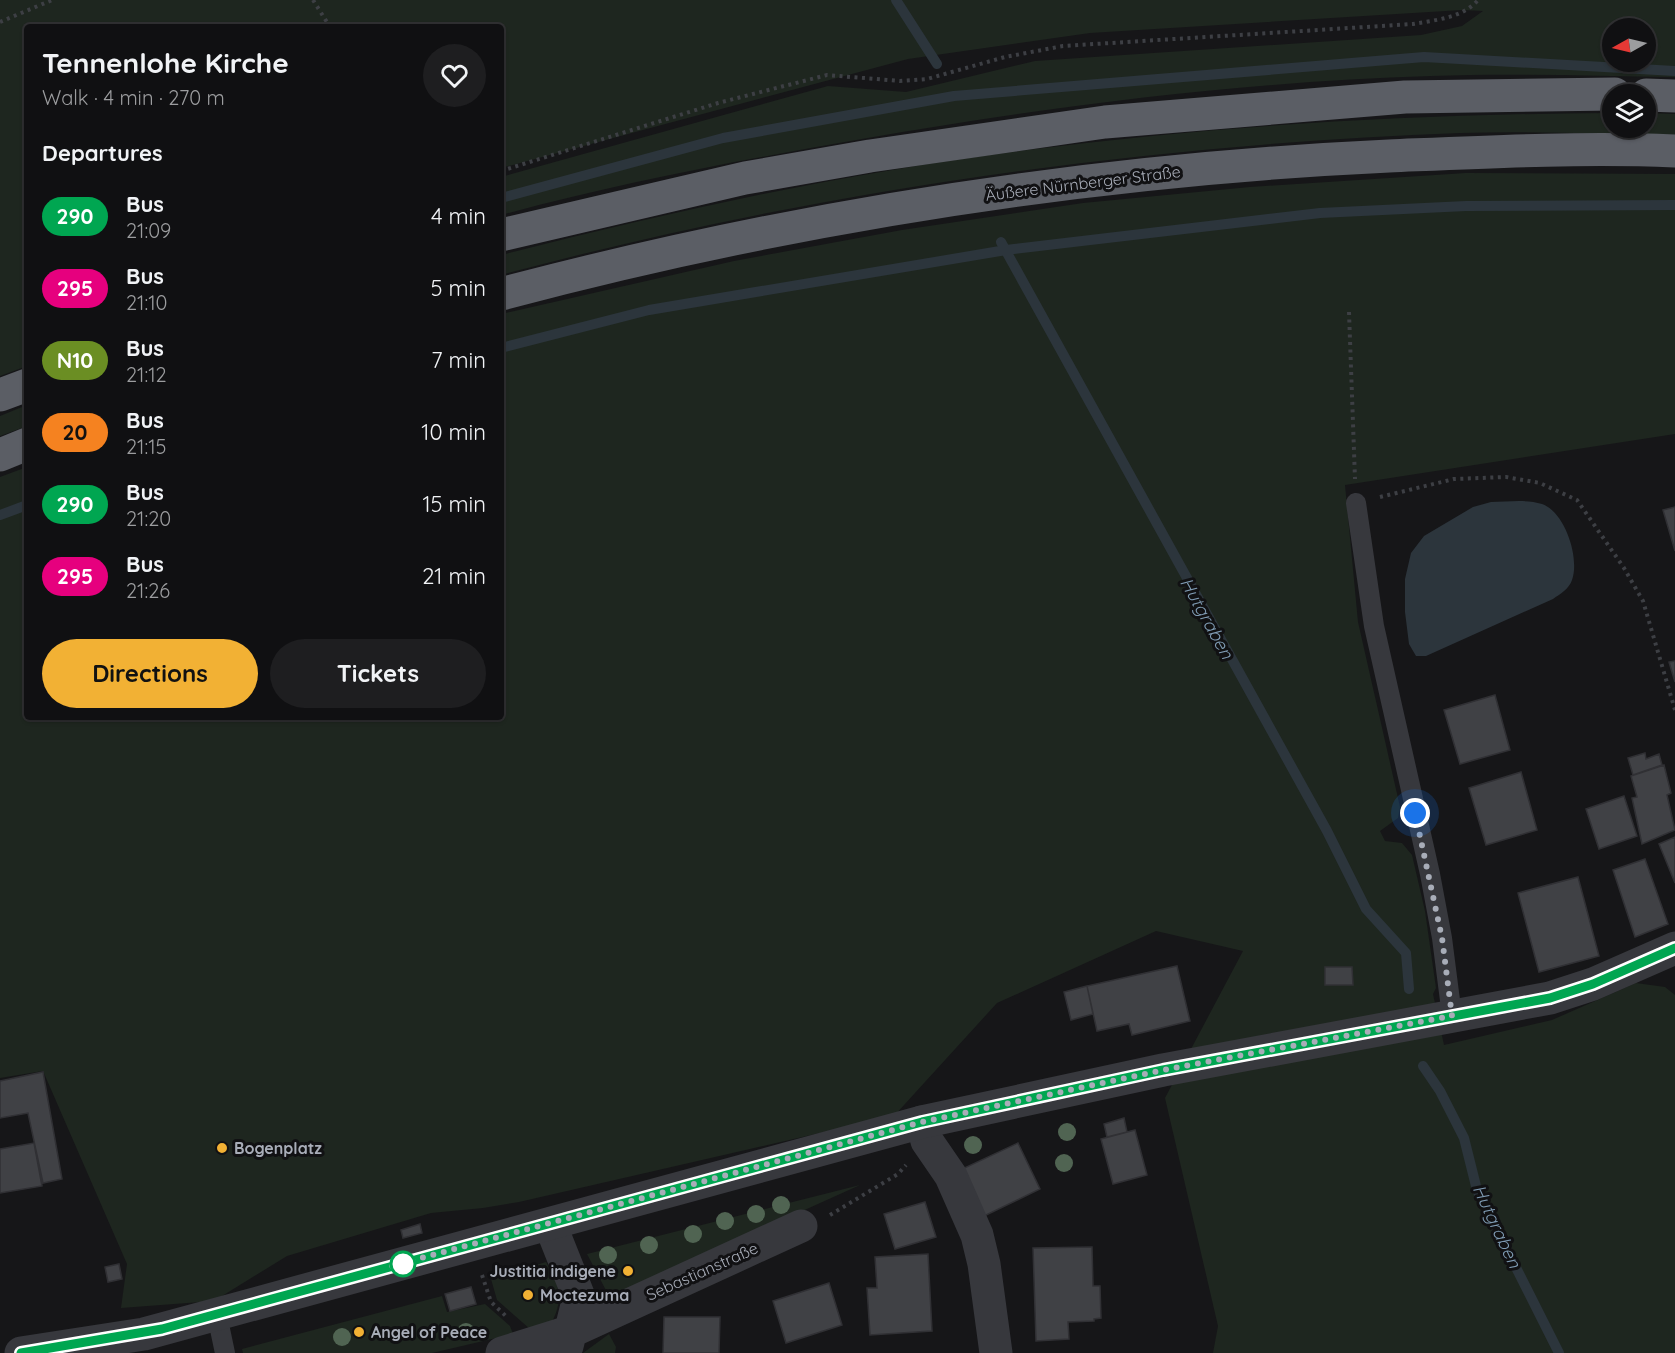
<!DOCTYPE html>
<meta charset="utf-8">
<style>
body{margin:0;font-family:Quicksand,sans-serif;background:#1e1e20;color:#f1f3f6;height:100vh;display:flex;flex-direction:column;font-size:22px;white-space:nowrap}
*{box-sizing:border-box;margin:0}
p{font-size:20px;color:#9c9d9f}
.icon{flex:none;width:33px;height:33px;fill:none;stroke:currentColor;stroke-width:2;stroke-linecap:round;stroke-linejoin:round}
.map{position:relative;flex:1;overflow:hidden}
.panel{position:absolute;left:24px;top:24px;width:480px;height:696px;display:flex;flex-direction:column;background:#101012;border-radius:6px;box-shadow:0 2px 4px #0004,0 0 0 2px #303032}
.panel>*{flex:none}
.badge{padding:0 12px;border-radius:20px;font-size:21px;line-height:39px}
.needle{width:39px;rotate:262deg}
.fabs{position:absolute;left:1602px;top:18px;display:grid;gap:12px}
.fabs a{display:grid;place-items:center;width:54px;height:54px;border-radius:50%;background:#101012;box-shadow:0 2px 4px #0004,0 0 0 2px #303032;font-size:30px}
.you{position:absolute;width:30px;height:30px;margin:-15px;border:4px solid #fff;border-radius:50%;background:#1a73e8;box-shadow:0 0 0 9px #1a73e833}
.map>.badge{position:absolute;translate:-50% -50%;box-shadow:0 0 0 3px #fff}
h2{padding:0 18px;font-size:22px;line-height:54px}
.round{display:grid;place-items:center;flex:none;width:63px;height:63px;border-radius:32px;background:#1e1e20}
.summary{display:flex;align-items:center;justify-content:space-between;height:102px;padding:0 18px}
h1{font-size:28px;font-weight:700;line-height:45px}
.action{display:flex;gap:12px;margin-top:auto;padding:12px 18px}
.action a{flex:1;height:69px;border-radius:36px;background:#f2b134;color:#111;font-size:24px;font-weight:700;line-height:69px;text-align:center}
.action a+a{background:#1e1e20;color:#f1f3f6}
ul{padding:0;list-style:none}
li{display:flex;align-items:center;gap:18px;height:72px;padding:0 18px}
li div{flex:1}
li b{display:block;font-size:22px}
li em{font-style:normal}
li .badge{min-width:66px;font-weight:700;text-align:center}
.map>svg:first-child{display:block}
.green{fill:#1e261f;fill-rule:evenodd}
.water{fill:#2c353c}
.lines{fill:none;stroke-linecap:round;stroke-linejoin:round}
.stream{stroke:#2c353c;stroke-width:10}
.building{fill:#404145;stroke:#303034;stroke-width:1.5}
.path{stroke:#3d3f44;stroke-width:4;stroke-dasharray:3 4.5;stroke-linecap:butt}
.service{stroke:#37383d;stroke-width:20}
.minor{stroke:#37383d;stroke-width:33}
.tertiary{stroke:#37383d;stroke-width:33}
.trunk{stroke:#5b5e65;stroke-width:33}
.tree{fill:#506452}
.line-casing{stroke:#fff;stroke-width:14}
.line{stroke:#00a651;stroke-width:9}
.walk{stroke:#a8adb8;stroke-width:6;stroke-dasharray:0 10.8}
.poi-dot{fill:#f2b134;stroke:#111113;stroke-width:2}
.stop-dot{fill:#fff;stroke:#00a651;stroke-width:3}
.labels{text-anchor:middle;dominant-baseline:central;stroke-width:6;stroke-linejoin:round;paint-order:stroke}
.street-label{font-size:16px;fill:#a8adb8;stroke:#111113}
.poi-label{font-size:16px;font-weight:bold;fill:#a8adb8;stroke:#111113;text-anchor:start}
.water-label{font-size:18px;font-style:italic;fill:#7f9bb3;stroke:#111113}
</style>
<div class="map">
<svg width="1675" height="1353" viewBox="0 0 1675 1353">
<rect width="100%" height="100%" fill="#161618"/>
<path class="green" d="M0,0H1675V77C1594,76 1512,73 1431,76C1240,82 1050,106 862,139C741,160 620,183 501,215V177L828,86L906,92L1035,61L1421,35L1462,26L1483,11L1462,10L1090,33L908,59L501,168V27H27V366L0,376ZM1612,28H1646V62H1612Z
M1612,113V128H1646V113L1675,114V135C1604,134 1532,131 1460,133C1138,145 813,191 501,275V255C674,211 849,172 1027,150C1222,125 1416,114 1612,113Z
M1466,173L1675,174V434L1345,485L1358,622L1400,807L1398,818L1380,831L1385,841L1402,843L1412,855L1425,911L1436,988L1433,994L1444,1045L1552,1020L1636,983L1665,987L1675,995V1353H1213L1218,1326L1165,1098L1243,951L1156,931L997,1003L894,1116L519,1202L483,1208L431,1213L287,1256L214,1301L121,1308L127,1264L43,1071L0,1078V477L27,467V717H501V314L734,261L902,230L1083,203L1250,187Z
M27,405V426L0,436V416Z
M860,1185L610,1298L587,1254Z
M546,1262C559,1284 564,1299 552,1322L530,1329L497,1300L491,1279Z
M442,1296L447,1312L485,1304L510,1326L513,1334L432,1353H243L242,1349Z
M609,1334L616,1347L615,1353H583Z"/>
<path class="water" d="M1491,502C1507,502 1527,499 1542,504C1565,512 1580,558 1572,580C1569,589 1560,594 1553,599L1426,656H1416L1409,644L1405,612V579L1411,553L1424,536L1473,507Z"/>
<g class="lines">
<path class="stream" d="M896,0L937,64
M501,198L723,138L954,96L1424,57L1675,71
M1001,242L1327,831L1366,909L1406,953L1409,989
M501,348L649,310L1006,250L1320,213L1466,206L1675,205
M0,515L27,505
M1423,1066L1440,1091L1464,1138L1477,1190L1559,1353"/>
</g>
<path class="building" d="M1675,507V551L1663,510Z
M1675,661V682L1669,662Z
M1495,695L1510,750L1460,764L1444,710Z
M1645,753L1646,759L1659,754L1662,765L1633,775L1628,758Z
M1664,765L1671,793L1667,795L1675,830L1642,844L1632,798L1637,797L1631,776Z
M1521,772L1537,830L1486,845L1469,788Z
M1624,796L1637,836L1599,849L1586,809Z
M1675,837V883L1659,844Z
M1645,859L1668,924L1635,937L1613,870Z
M1578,877L1599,956L1539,972L1518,893Z
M1177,966L1190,1021L1132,1035L1129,1024L1097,1031L1087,986Z
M1325,967H1352L1353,985H1325Z
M1087,986L1093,1014L1071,1020L1064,992Z
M43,1072L62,1179L43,1183L28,1113L0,1118V1081Z
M1124,1118L1127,1132L1107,1137L1104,1124Z
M1135,1130L1147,1175L1113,1184L1101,1139Z
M34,1143L42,1186L0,1193V1149Z
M1018,1143L1040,1189L982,1217L960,1170Z
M925,1202L936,1237L895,1249L884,1214Z
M420,1224L422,1233L403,1238L401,1230Z
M1092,1247L1093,1286H1100L1101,1318L1094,1319V1321L1068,1322L1069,1339L1036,1341L1033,1248Z
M928,1254L932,1331L870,1335L867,1288H877L875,1257Z
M119,1264L122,1279L108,1282L105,1267Z
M829,1283L842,1325L786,1343L773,1301Z
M471,1287L476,1304L450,1311L445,1294Z
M664,1317H720L719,1353H663Z"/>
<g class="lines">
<path class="path" d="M313,0L330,27
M0,22L52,0
M501,171L718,103L827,75L900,81L927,79L1005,57L1063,46L1413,24C1435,20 1463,18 1478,0
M1349,312L1355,479
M1380,497L1454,479L1506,477L1540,483L1577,500L1624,568L1643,601L1675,710
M830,1215L898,1174L906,1165
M482,1275L491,1302L508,1318"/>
<path class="service" d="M1356,503L1374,626L1430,874L1442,938L1452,1016
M217,1315L225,1353"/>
<path class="minor" d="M922,1122L927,1141L951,1176L977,1235L984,1264L996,1353
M550,1224L579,1297L567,1346
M502,1353L572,1331L801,1226"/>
<path class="tertiary" d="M21,1353L144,1334L922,1122L1163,1070L1550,998L1593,984L1675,948"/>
<path class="trunk" d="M1646,95L1675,96
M501,235L745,178L870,156L1105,122L1405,97L1615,94
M501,294C791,217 1089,170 1389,156C1484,152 1580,147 1675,151
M0,395L27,385
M0,455L27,444"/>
</g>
<g class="tree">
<circle cx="1067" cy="1132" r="9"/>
<circle cx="973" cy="1145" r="9"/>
<circle cx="1064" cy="1163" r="9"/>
<circle cx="781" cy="1205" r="9"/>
<circle cx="756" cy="1214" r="9"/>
<circle cx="725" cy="1221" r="9"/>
<circle cx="693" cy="1234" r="9"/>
<circle cx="649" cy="1245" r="9"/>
<circle cx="608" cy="1255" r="9"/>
<circle cx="466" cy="1332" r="9"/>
<circle cx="342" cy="1337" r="9"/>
</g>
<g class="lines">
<g class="line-casing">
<path id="line" d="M21,1353L162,1329L922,1122L1163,1070L1550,998L1593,984L1675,948"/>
</g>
<use href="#line" class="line"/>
<path class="walk" d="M403,1264L392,1266L922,1122L1163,1070L1452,1016L1442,938L1415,813"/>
</g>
<g class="poi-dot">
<circle cx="222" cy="1148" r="6"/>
<circle cx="628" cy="1271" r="6"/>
<circle cx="528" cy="1295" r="6"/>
<circle cx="359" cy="1332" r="6"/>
</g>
<circle class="stop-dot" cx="403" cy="1264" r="12"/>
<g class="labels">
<g class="street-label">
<text transform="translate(1083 183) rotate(-7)">Äußere Nürnberger Straße</text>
<text transform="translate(702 1271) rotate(-24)">Sebastianstraße</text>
</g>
<g class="poi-label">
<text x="234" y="1148">Bogenplatz</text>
<text x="616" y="1271" text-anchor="end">Justitia indigene</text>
<text x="540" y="1295">Moctezuma</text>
<text x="371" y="1332">Angel of Peace</text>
</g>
<g class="water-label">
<text transform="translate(1207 618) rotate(61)">Hutgraben</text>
<text transform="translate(1497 1226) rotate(65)">Hutgraben</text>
</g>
</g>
</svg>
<div class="fabs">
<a><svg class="needle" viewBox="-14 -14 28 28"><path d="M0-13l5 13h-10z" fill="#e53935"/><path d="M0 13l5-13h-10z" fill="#9c9d9f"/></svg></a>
<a><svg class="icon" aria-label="layers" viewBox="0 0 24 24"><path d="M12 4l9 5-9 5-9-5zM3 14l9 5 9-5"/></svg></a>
</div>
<div class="you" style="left:1415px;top:813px"></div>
<section class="panel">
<div class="summary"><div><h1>Tennenlohe Kirche</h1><p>Walk · 4 min · 270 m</p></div><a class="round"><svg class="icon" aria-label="heart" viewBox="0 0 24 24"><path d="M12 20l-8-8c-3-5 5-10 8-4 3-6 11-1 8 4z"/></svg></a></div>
<h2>Departures</h2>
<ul>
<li><span class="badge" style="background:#00a651;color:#fff">290</span><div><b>Bus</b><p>21:09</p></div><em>4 min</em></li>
<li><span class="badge" style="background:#e6007e;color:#fff">295</span><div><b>Bus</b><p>21:10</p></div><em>5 min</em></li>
<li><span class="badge" style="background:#6b8e23;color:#fff">N10</span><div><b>Bus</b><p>21:12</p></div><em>7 min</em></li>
<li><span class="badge" style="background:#f58220;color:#111">20</span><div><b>Bus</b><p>21:15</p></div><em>10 min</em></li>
<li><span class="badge" style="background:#00a651;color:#fff">290</span><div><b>Bus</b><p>21:20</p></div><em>15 min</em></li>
<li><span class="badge" style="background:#e6007e;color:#fff">295</span><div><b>Bus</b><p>21:26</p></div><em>21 min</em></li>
</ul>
<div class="action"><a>Directions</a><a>Tickets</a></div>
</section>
</div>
